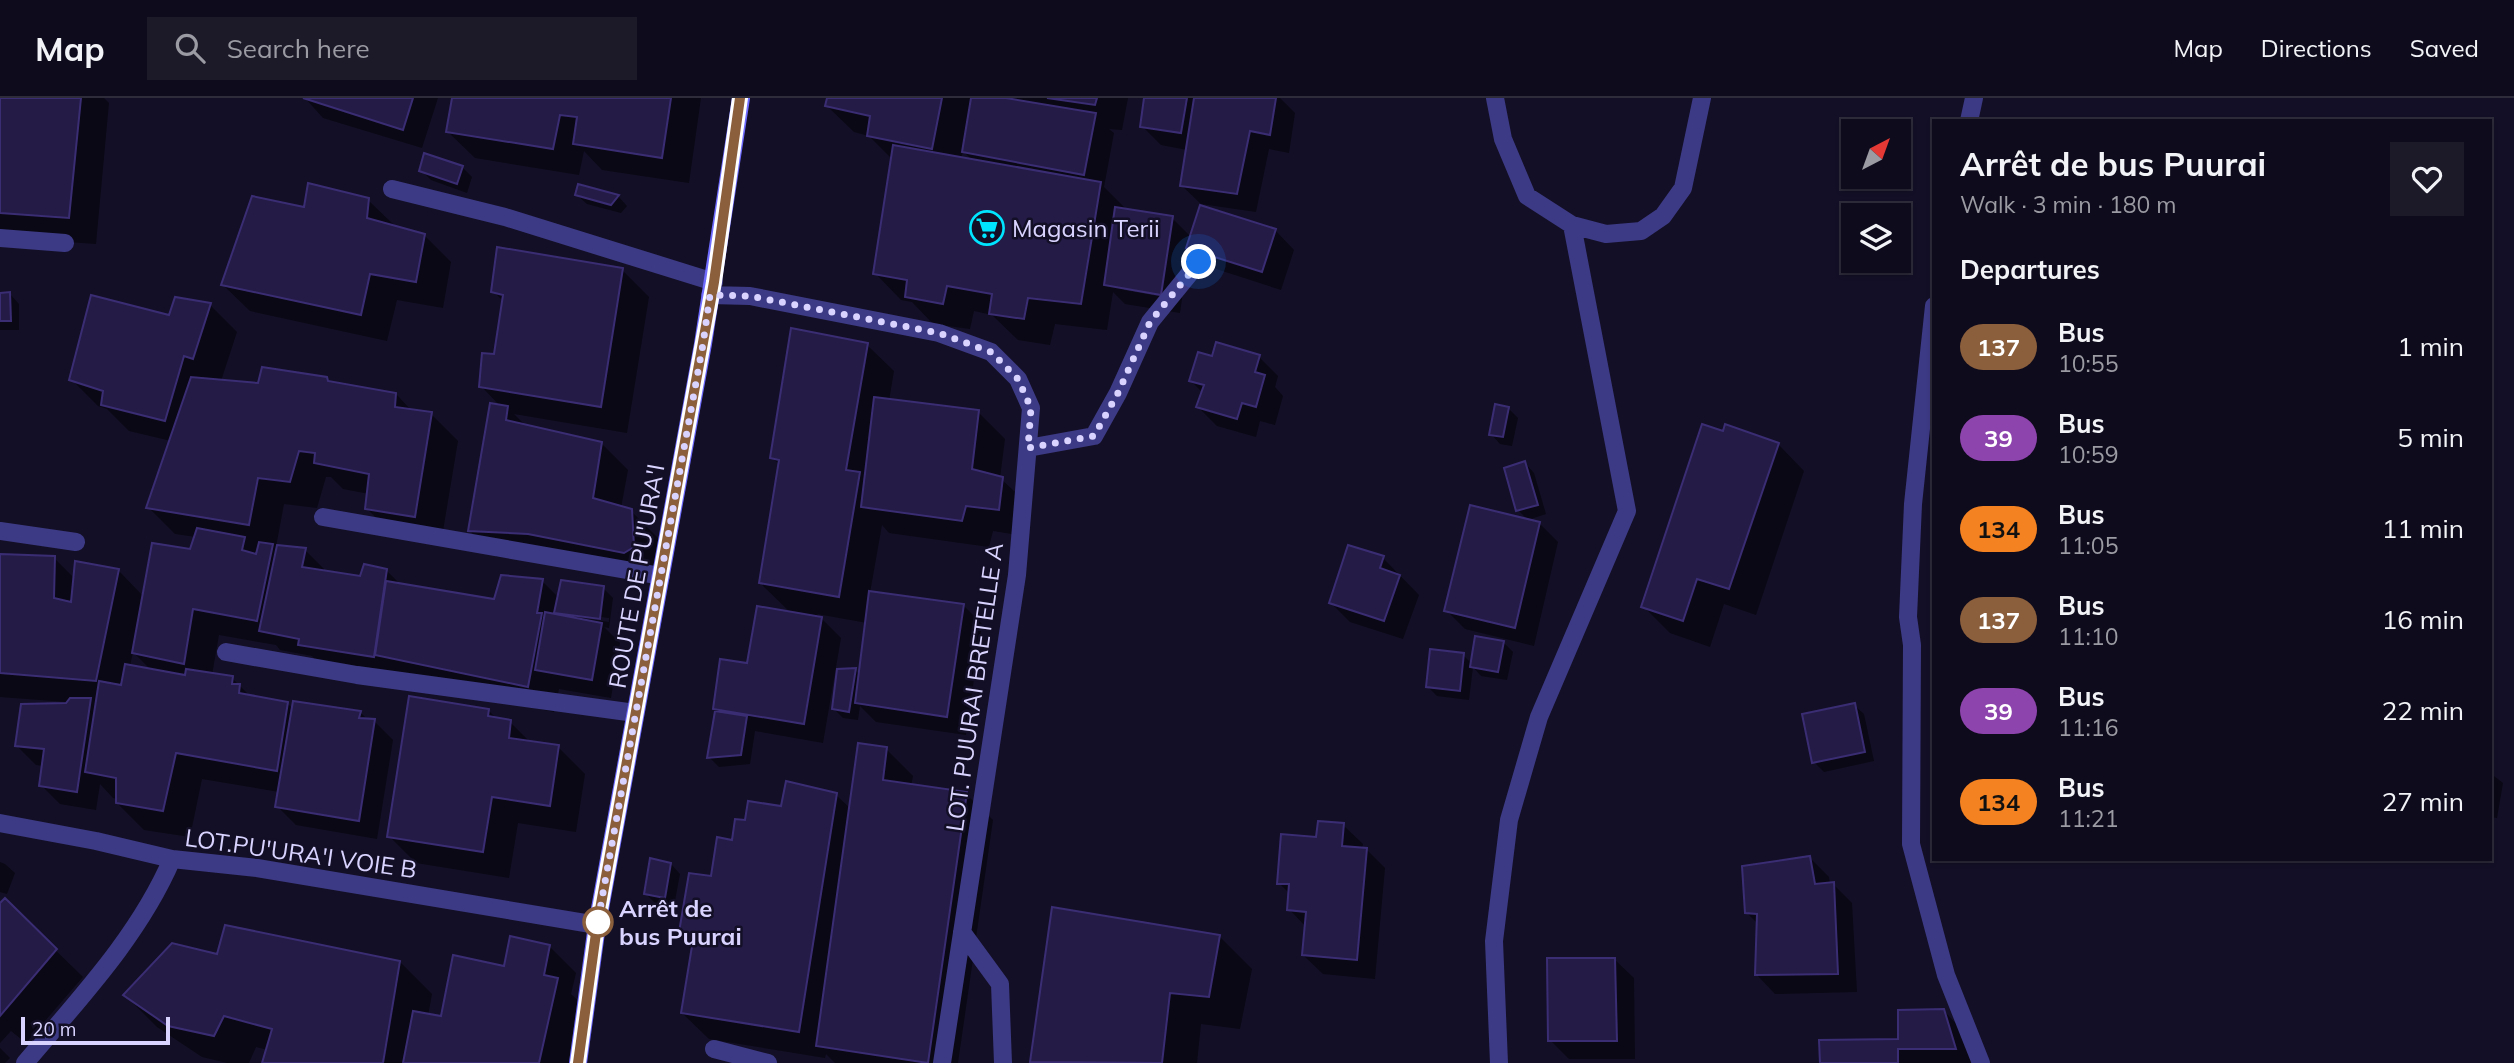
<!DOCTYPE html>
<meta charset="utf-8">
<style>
body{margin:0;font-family:Mulish,sans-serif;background:#1c1929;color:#f1f3f6;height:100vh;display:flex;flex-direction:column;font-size:26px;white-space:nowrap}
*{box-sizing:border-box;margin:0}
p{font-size:23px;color:#9b9ba3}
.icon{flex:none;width:38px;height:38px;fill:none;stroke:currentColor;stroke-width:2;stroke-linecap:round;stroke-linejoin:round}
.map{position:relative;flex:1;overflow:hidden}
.panel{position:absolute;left:1932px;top:21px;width:560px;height:742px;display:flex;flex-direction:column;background:#0e0b1c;border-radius:0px;box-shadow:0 2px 5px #0004,0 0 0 2px #2e2b3b}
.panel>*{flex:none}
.badge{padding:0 14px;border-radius:23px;font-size:24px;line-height:46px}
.needle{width:46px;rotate:41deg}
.controls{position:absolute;left:1841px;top:21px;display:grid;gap:14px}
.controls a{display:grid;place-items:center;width:70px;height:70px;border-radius:0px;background:#0e0b1c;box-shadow:0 2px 5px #0004,0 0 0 2px #2e2b3b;font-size:35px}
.scale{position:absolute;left:21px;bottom:18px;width:149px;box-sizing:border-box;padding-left:7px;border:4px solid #d9d4ff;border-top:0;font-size:19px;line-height:24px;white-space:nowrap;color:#d9d4ff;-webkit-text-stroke:5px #130f26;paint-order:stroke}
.you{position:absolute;width:35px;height:35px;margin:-18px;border:5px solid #fff;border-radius:50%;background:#1a73e8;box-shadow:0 0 0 10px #1a73e833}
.map>.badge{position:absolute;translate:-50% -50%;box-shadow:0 0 0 4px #fff}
h2{padding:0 28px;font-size:26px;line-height:63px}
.round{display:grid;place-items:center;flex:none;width:74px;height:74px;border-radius:0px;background:#1c1929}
.head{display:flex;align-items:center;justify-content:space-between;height:119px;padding:0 28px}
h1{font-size:33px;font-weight:700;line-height:52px}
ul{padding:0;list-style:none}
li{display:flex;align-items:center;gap:21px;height:91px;padding:0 28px}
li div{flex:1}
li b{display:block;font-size:26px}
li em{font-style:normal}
li .badge{min-width:77px;font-weight:700;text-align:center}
header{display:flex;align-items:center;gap:42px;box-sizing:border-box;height:98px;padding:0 35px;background:#0e0b1c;border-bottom:2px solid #2e2b3b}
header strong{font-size:33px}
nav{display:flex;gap:38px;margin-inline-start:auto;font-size:24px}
.search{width:490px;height:63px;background:#1c1929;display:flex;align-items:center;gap:18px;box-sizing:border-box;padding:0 24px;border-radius:0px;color:#9b9ba3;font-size:26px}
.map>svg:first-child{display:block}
.shadow{fill:#0007;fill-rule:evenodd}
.building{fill:#241b47;stroke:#3b2d73;stroke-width:2}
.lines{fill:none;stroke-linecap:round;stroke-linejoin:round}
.minor{stroke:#3d3a85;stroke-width:18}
.secondary{stroke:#6f6bff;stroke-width:18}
.line-casing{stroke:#fff;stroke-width:16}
.line{stroke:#8b5e3c;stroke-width:10}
.walk{stroke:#d9d4ff;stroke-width:7;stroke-dasharray:0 12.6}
.stop-dot{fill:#fff;stroke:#8b5e3c;stroke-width:3.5}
.labels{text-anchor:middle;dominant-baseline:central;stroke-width:5;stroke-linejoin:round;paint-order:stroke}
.poi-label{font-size:24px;fill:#d9d4ff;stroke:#130f26;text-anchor:start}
.street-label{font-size:24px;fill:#d9d4ff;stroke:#130f26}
.stop-label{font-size:24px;font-weight:bold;fill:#d9d4ff;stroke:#130f26;text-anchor:start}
</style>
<header>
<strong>Map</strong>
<div class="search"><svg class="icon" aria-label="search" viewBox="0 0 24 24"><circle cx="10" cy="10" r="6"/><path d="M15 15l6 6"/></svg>Search here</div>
<nav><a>Map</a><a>Directions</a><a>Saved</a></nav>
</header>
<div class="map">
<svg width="2514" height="965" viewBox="0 0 2514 965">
<rect width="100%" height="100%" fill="#130f26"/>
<path class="shadow" d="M0,0H104L109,5L96,146L0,139Z
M305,0H438L422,50L323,20Z
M453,0H701L689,85L602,72L584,53L579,77L475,60L448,34Z
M829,0H995L1015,3L1011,0H1128L1122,32L1109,31L1114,35L1104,89L1128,113L1172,120L1191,139L1275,132L1294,152L1281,192L1207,168L1189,151L1180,215L1125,206L1113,194L1107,232L1055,226L1050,247L1018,242L992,217L974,213L970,231L933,226L912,204L901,202L875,175L892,61L869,38L854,34L827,8ZM963,53L973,63L961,61ZM1124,189L1170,196L1169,200L1124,192Z
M1146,0H1280L1295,15L1289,55L1269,51L1256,114L1201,106L1181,87L1187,52L1161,47L1142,28Z
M462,69L472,79L467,95L431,82L421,72Z
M577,97L618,98L627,108L621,115L587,106Z
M368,102L395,128L424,137L451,164L443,210L397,202L387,243L250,213L223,187L306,111Z
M622,172L649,199L627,335L514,316L526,328L601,345L628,372L621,410L631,413L658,440L660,476L556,462L497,459L470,433L501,309L481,288L495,258L504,204L493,193Z
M0,196H10L19,206V232H0Z
M210,207L237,234L221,283L259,287L327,281L331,285L396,296L412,313L431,316L458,343L441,445L394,437L367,411L369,396L343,391L331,379H326L317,410L284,406L276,449L305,452L324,471V474L362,480L386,472L401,487L496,503L542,483L559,500L603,490L613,500L609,530L604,529L620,545L611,600L559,591L554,614L404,583L393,573L392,577L319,566L312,558L280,552L276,547L219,537L212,577L232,580L251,599L287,605L293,611L361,615L369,623H374L393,642L377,741L296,727L277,708L279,694L202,681L190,739L144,732L117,705V701L113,700L100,686L96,712L60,706L41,687L43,668L36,667L17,648L65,607L66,604L0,599V458L54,460L75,481L118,472L144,499L192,453L196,439L175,436L148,409L171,343L129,333L107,311L98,308L71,281L170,219ZM568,515L609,520V524L568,518ZM133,554L152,573L130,568Z
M867,247L894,273L889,303L978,314L1005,341L1000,380L1029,407L1025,438L993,433L989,449L889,435L882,427L870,495L963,507L982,526L966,637L876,624L860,608L858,622L843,620L834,611L855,572L860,577L867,525L817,516L841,540L823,645L755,633L750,666L719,669L709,659L717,612L715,611L791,515L760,485L780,367L771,359Z
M1259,259L1278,278L1275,289L1283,298L1275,327L1260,323L1256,339L1217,328L1198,309L1203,295L1191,283L1214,260Z
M1508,310L1518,320L1512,348L1500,346L1491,336Z
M1724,335L1778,346L1804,373L1756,517L1724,506L1710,549L1670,535L1643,508Z
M1525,365L1534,375L1546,416L1528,422L1518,412Z
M1539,425L1558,444L1534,548L1465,531L1446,512Z
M1383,460L1419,497L1403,541L1350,524L1331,505Z
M1503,544L1513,554L1507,582L1481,578L1473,569L1469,602L1437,598L1428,589L1463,557L1472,566Z
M1854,607L1864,616L1874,663L1824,674L1814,664Z
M489,613L498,622L510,624L531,645L558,649L585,676L576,734L518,725L509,780L416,765L389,738Z
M886,651L913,678L911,688L966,696L993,722L958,965H835L826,956L825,960L709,941L682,915L693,853L680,840L733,744L747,724L782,710L836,697L851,711Z
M2490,675L2503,685L2497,720L2490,719Z
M1343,727L1363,746L1362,751H1366L1385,770L1375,881L1323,876L1303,857L1306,829L1289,811L1290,796L1279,785L1318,741Z
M1810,760L1829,779L1830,786H1833L1852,805L1857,894L1775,896L1756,876L1758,826L1746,814Z
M0,764L5,766L15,775L7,796L0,794Z
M671,766L680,776L674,808L655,805L646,796Z
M5,803L83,879L26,945L11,933L0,945V808Z
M1219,838L1252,871L1240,931L1201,926L1197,965H1034L1032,963Z
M549,848L576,875L571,896L584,908L571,965H264L268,952L256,949L249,965H227L202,959L157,929L125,897L218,858L400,864L432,896L428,918L442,920L506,870Z
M1614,861L1634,880L1635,961H1569L1550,942Z
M1944,913L1970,940L1978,965H1821L1900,943Z
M0,950L10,960L5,965H0Z"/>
<path class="building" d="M0,0H81L69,120L0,115Z
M303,0H413L403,32Z
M452,0H671L662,60L573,46L577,19L560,17L553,51L446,34Z
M827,0H942L932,51L867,38L870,18L825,8Z
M971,0H1006L1096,15L1084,77L962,54Z
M1047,0H1097L1095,7Z
M1144,0H1187L1181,35L1140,29Z
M1194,0H1276L1270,37L1250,33L1237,96L1180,88Z
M893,47L1101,84L1081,206L1028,200L1024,221L989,216L992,196L947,188L943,206L905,199L907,182L873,176Z
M424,55L463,68L457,86L419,73Z
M308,85L369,100L367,120L425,136L416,184L370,176L361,217L221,187L252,98L304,109Z
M578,86L619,97L611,107L575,97Z
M1200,107L1276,131L1262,174L1186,150Z
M1115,109L1173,118L1161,197L1104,187Z
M497,149L623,170L601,309L479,289L482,255L494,256L503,197L491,194Z
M10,194L11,223H0V195Z
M91,197L169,217L175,199L211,205L193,261L184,258L165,323L101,307L103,293L69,282Z
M791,230L868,245L846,372L860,374L839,499L759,485L779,362L770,360Z
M1216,244L1260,257L1255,274L1265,277L1256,309L1242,305L1237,321L1196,309L1204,287L1189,283L1198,254L1212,258Z
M262,269L327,279L328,283L396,295L395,309L432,314L415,419L365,411L369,376L314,365L315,355L299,353L290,384L258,380L249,427L146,410L191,279L258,285Z
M874,299L979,312L972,371L1003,379L999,412L966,408L962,423L861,409Z
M490,305L508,308L506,322L602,344L593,400L632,411L634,449L624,455L528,436L468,433Z
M1495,306L1509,309L1503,339L1489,337Z
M1702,326L1723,333L1725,326L1779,345L1729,491L1697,481L1683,523L1641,509Z
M1525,363L1538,407L1516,413L1504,370Z
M1470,407L1540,424L1515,530L1444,513Z
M197,430L245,439L242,452L256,456L259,444L273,446L257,523L193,511L184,566L132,555L152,445L190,451Z
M277,447L306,450L302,469L360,478L364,466L387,471L374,559L298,547L299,541L259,533Z
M1348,447L1384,458L1380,470L1400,477L1384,523L1329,505Z
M0,456L55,458L54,500L71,504L75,463L119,471L96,583L0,575Z
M501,477L543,481L537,515H542L528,589L375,557L386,483L494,501Z
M561,482L604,488L600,521L554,515Z
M869,493L964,506L947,619L855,605Z
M757,508L822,519L804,626L713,611L720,561L747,565Z
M545,514L602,525L592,582L535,572Z
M1475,538L1504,543L1498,574L1470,569Z
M1430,551L1464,555L1460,593L1426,589Z
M125,566L185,577L186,571L233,578L232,586H240L239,595L288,604L277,673L176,655L163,713L116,705V680L85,674L99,583L121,587Z
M856,570L849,614L832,611L837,571Z
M409,598L489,611L488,618L511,622L509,640L559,647L550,708L492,699L483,754L387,739Z
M70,600H91L77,694L39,688L44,651L15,648L21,606L66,605Z
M293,603L361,613L359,620L375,621L359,723L275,709Z
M1855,605L1865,654L1812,665L1802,616Z
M715,613L747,618L741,657L707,660Z
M858,645L887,649L883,682L967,694L928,965L816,948Z
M786,683L837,695L799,934L681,915L693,842L678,840L689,775L711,778L717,739L732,742L735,721L745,722L748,703L781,708Z
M1318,723L1344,725L1342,748L1367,750L1357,862L1302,857L1306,814L1287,812L1289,786H1277L1281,736L1316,739Z
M1810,758L1815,786L1834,784L1838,876L1755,877L1757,816L1745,815L1742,768Z
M650,760L671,765L665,800L644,796Z
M5,800L57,851L0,918V805Z
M1052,809L1220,837L1209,899L1170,895L1162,965L1030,964Z
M225,827L400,863L383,965H262L272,931L224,918L214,938L168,928L123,897L172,845L217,856Z
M510,838L550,847L544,877L558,880L539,965H403L413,913L441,918L453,857L504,868Z
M1547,860H1615L1617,943H1548Z
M1944,911L1956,951H1898V965H1820L1819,942L1898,941V912Z"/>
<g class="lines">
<path class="minor" d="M1495,0L1503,41L1527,98L1572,127L1606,136L1641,133L1663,118L1683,90L1702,0
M1969,23L1974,0
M392,91L505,119L714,184
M0,140L65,145
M710,197L750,198L939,235L991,254L1018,281L1031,310L1017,477L942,965
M1934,208L1913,406L1908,519L1912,547L1911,746L1946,877L1981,965
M1028,350L1094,338L1118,295L1150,224L1199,164
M323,419L661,478
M0,433L76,444
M226,554L357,577L635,615
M0,725L96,743L172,761L257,770L597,827
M962,834L1000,886L1003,965
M714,951L768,965
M25,965C79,901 139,838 172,761
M1499,965L1494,843L1509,722L1539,619L1627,413L1572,127"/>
<path class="secondary" d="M578,965L597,827L703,246L741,0"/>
</g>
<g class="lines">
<g class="line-casing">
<path id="line" d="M578,965L597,828L714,184L740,0"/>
</g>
<use href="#line" class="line"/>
<path class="walk" d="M598,824L597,828L703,246L710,197L750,198L939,235L991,254L1018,281L1031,310L1028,350L1094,338L1118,295L1150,224L1199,164"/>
</g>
<defs>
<g id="supermarket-ring" transform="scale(1.75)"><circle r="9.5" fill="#130f26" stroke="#00e5ff" stroke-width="1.5"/><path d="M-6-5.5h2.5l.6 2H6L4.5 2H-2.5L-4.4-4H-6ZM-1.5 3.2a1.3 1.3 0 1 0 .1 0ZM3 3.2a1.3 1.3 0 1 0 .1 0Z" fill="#00e5ff"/></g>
</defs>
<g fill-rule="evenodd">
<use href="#supermarket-ring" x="987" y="130"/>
</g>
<circle class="stop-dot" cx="598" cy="824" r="14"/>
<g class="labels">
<g class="poi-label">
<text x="1012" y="130">Magasin Terii</text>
</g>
<g class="street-label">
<text transform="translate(636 478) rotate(-80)">ROUTE DE PU'URA'I</text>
<text transform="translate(974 589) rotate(-82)">LOT. PUURAI BRETELLE A</text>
<text transform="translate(301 755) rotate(8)">LOT.PU'URA'I VOIE B</text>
</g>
<g class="stop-label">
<text x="619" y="810">Arrêt de<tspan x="619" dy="28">bus Puurai</tspan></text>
</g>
</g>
</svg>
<div class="controls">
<a><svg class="needle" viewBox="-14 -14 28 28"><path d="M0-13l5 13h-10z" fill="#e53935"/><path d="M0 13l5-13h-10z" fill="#9b9ba3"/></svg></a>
<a><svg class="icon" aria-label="layers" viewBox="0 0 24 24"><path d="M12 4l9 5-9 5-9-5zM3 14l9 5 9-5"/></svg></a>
</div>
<div class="scale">20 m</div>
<div class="you" style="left:1199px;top:164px"></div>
<section class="panel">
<div class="head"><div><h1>Arrêt de bus Puurai</h1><p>Walk · 3 min · 180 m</p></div><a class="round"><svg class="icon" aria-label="heart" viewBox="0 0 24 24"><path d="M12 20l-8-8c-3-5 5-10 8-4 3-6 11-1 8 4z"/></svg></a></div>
<h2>Departures</h2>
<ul>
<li><span class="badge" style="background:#8b5e3c;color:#fff">137</span><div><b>Bus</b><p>10:55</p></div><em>1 min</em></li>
<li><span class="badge" style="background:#8e44ad;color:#fff">39</span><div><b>Bus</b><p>10:59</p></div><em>5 min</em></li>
<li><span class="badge" style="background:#f58220;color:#111">134</span><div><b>Bus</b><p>11:05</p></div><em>11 min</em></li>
<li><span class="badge" style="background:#8b5e3c;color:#fff">137</span><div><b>Bus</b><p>11:10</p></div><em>16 min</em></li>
<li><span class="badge" style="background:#8e44ad;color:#fff">39</span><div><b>Bus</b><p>11:16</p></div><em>22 min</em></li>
<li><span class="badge" style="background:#f58220;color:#111">134</span><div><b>Bus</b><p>11:21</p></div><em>27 min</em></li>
</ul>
</section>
</div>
